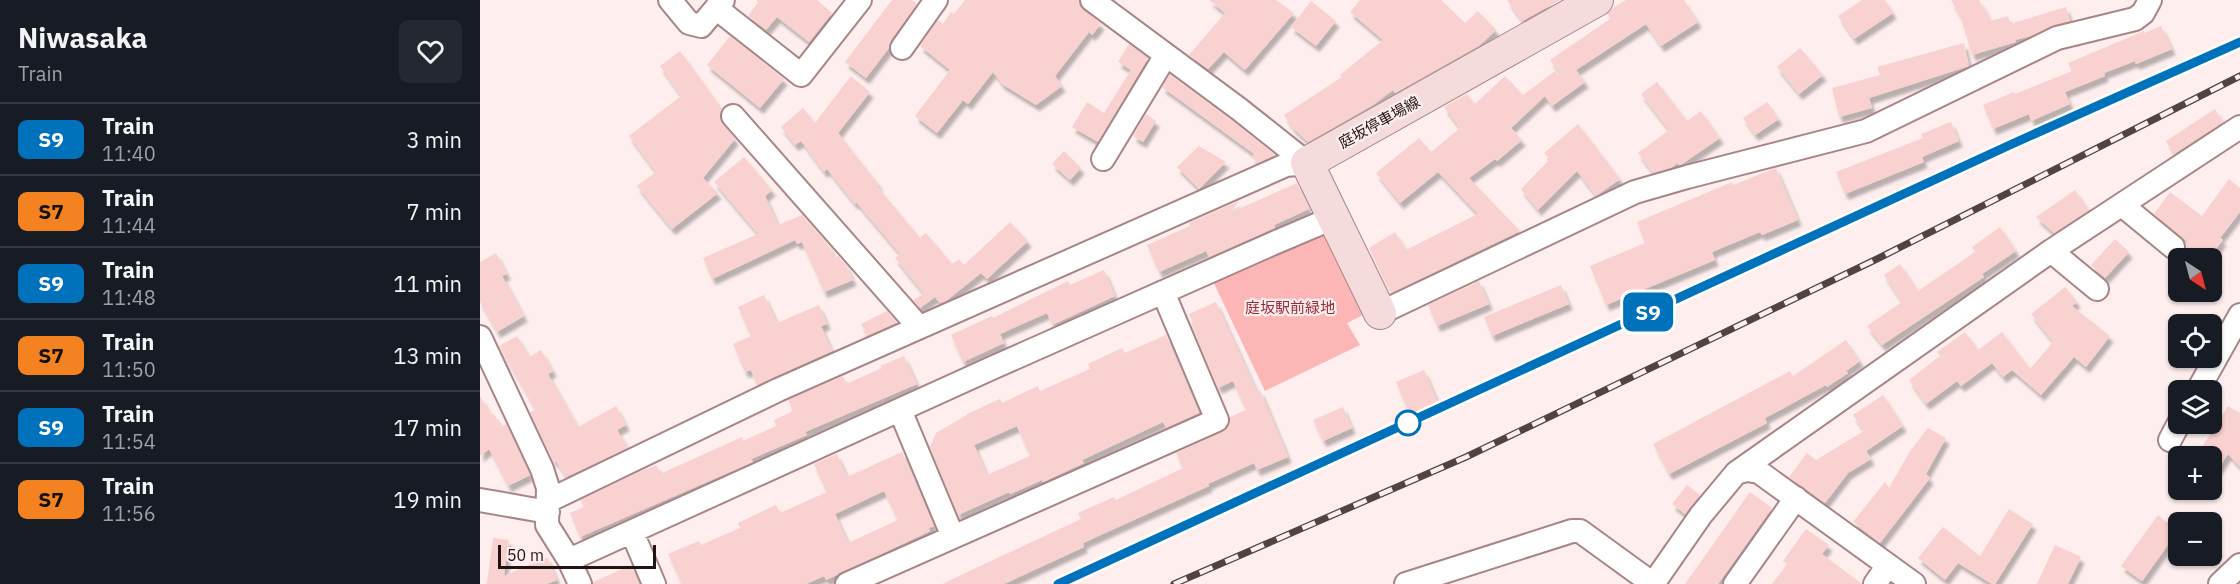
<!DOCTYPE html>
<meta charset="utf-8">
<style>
body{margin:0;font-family:"IBM Plex Sans","Noto Sans JP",sans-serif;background:#242831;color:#f1f3f6;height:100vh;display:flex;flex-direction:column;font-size:22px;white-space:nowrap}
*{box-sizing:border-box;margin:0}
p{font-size:20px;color:#9ea1a6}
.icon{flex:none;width:33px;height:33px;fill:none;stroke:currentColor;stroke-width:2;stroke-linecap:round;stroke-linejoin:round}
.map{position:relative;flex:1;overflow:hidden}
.drawer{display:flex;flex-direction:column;background:#171b24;width:480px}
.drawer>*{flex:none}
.badge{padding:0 12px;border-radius:9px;font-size:21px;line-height:39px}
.needle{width:39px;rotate:144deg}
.controls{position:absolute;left:1688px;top:248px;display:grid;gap:12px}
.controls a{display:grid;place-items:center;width:54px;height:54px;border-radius:9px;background:#171b24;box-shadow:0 2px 4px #0004;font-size:30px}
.scale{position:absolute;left:18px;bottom:15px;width:158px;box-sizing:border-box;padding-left:6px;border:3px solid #201313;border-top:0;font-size:16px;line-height:21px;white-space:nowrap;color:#201313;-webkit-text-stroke:4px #feeeee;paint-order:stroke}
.map>.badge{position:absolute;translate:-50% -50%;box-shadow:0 0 0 3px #fff}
.round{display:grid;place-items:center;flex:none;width:63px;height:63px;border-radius:9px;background:#242831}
.head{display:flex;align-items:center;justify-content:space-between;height:102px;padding:0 18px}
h1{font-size:28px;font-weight:700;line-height:45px}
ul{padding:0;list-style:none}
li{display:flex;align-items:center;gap:18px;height:72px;padding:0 18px;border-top:2px solid #363941}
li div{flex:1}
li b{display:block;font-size:22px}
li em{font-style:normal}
li .badge{min-width:66px;font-weight:700;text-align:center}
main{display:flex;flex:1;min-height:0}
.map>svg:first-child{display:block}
.green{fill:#fdb6b6}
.building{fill:#f8d1d0;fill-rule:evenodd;filter:url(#shadow)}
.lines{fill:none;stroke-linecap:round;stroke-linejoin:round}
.street-casing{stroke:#a98585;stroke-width:26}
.secondary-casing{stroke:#a98585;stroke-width:34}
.street{stroke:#fff;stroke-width:22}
.secondary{stroke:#f5dbdc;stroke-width:32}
.rail-casing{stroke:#504343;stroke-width:7}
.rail{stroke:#feeeee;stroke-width:4.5;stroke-dasharray:14;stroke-linecap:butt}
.line-casing{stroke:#fff;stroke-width:14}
.line{stroke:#0072bc;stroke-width:9}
.stop-dot{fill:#fff;stroke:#0072bc;stroke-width:3}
.labels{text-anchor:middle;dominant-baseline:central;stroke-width:4.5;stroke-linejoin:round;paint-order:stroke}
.street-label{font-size:15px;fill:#201313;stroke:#feeeee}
.park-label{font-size:15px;fill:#972c37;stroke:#feeeee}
</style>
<main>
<section class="drawer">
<div class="head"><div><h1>Niwasaka</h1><p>Train</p></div><a class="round"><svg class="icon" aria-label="heart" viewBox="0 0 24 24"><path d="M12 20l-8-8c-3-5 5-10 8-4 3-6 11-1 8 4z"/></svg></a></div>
<ul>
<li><span class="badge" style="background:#0072bc;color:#fff">S9</span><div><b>Train</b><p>11:40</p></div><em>3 min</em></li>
<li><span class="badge" style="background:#f58220;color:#111">S7</span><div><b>Train</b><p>11:44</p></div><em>7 min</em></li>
<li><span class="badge" style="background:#0072bc;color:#fff">S9</span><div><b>Train</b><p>11:48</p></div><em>11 min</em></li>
<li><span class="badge" style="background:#f58220;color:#111">S7</span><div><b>Train</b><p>11:50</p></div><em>13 min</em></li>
<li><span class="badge" style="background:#0072bc;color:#fff">S9</span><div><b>Train</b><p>11:54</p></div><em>17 min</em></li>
<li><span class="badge" style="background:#f58220;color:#111">S7</span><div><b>Train</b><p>11:56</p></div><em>19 min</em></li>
</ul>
</section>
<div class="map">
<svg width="1760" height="584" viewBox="0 0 1760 584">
<defs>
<filter id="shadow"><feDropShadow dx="3.5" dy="6" stdDeviation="1.5" flood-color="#0004"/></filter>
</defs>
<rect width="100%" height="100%" fill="#feeeee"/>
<path class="green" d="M850,225L893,310L867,323L880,345L785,391L731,277Z"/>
<path class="building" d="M276,0H337L352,13L329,42L297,17L286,30L268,16L278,2Z
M412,0H432L437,4L411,40L409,48L386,78L365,62Z
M485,0H599L604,10L621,24L612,35L609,32L575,76L582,86L556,105L522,84L513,72L488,104L483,100L457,133L435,116L470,70L440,46L458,20L463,24L471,12L474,14Z
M729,0H796L814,13L765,70L744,52L728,69L709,55L745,13Z
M880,0H961L985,23L998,11L1016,30L1000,45L915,93L913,90L893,105L828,142L813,128L804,115L862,77L860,75L903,40L870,12Z
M1027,0H1080L1042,21Z
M1146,0H1204L1218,22L1181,46L1166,24L1096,70L1105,82L1072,106L1065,96L1031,128L1042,140L1017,161L1015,159L989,178L1040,231L911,293L889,248L915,232L926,250L998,214L958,172L920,203L896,173L939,138L951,152L980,128L964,107L987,94L995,104L1025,76L1043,95L1075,71L1078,75L1080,74L1070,60L1130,19L1127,14L1133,8Z
M1382,0H1405L1413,13L1374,39L1358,16Z
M1471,0H1499L1511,21L1528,16L1530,24L1586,7L1590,21L1571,26L1551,36L1535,40L1536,42L1492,55L1481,18Z
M831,1L856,21L836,46L811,27Z
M1681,26L1692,49L1656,64L1655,61L1624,73L1625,76L1585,92L1590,104L1551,121L1549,114L1513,129L1503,105L1534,92L1535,94L1592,71L1588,63L1664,31V33Z
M250,36L304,79L280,108L227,65Z
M1484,43L1489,66L1389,98L1392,108L1359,117L1352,88L1400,75L1397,67Z
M649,44L668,58L618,142L592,127L607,102L624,113L651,70L638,62Z
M1320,48L1343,75L1319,94L1297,67Z
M200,51L242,109L240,119L255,139L223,178L238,193L192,229L157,186L176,172L149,136L201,96L180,66Z
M690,75L751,120L794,154L793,156L778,163L772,158L774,154L682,87Z
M371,76L390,92L358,133L399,185L397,186L440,238L446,233L472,264L479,259L484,265L530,222L548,241L507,279L501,273L466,301L460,303L455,297L440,308L433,300L444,294L415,258L420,254L376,202L375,204L347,169L344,172L321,141L315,145L301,127L323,108L335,123Z
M1177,82L1207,121L1221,111L1240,138L1202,164L1199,165L1197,163L1191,168L1173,173L1158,153L1189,130L1161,94Z
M1287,102L1299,119L1275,135L1263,118Z
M1735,109L1743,122L1694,154L1686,141Z
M666,114L676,121L663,142L653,136Z
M1471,122L1479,141L1442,157L1444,162L1365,194L1356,172L1443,138L1441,134Z
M1098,124L1140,179L1116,196L1097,171L1058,210L1041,189L1070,159L1064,153Z
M719,146L746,162L719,189L697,167Z
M584,151L601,168L590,180L572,164Z
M264,157L292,190L285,196L298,225L322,215L349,246L354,257L358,256L366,265L373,280L344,292L322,242L317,244L315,240L232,279L223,258L278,234L234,182Z
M1296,168L1318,220L1282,235L1280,232L1232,252L1235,260L1126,305L1110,266L1165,243L1157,222L1252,182L1253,185Z
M1749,179L1760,188V212L1740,238L1743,240L1729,258H1700L1706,250L1707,241L1674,214L1690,192L1722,216Z
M817,183L829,209L794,225L795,228L729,257L726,251L679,272L667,245L710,226L709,223L759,201L750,213Z
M1595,190L1609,210L1574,233L1556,217Z
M1520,227L1536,251L1502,274L1504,277L1402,345L1387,326L1422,302L1404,275L1420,264L1438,291L1495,252L1492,247Z
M1635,239L1649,252L1625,278L1611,265Z
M16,253L27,274L22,276L44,316L17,332L0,302V262Z
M624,270L635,296L572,325L567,313L520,334L524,343L483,362L471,335L512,316L513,318L588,281L590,285Z
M999,281L1009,304L957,326L948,305Z
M1081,285L1089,304L1012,336L1004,317Z
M1585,287L1597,302L1592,306L1630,336L1606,367L1594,357L1561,395L1532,370L1523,377L1512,363L1481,386L1477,381L1446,404L1429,380L1460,356L1457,352L1485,332L1498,350L1522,332L1550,369L1573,342L1551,314Z
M284,295L297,323L339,305L347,324L341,326L352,351L277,385L271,370L265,372L253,344L271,336L258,307Z
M736,302L777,392L780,390L808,457L777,470L774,463L728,484L729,486L603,543L604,547L524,584H462L601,519L598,513L634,497L636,500L703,468L696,453L743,432L748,428L750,417L766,410L753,381L738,388L711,323L713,322L709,314Z
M407,311L417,323L387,336L381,324Z
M686,335L719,413L686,428L683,422L602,460L604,463L563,482L562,480L530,494L529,492L478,515L450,447L456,433L487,415V414L520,399L522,403L558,386L560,391L610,369L608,364L642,348L645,353ZM537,426L550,456L507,475L494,445Z
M37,336L49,357L61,350L73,371L68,374L98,427L136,406L146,425L137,430L148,448L86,477L76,461L74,462L50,412L56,410L19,346Z
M1366,340L1380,361L1366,371L1368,373L1347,387L1346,385L1285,418L1287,423L1189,474L1173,444L1310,371L1313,376Z
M424,356L437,384L325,432L327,435L271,459L273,462L100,537L90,513L104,507L100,500L161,471L177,465L180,474L262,437L263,441L296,426L294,420L313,411L308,400L363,376L366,384L402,368L400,366Z
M944,370L958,403L930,415L916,382Z
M1403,395L1423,426L1386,451L1391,459L1368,473L1345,503L1309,477L1327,453L1336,460L1384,431L1373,415Z
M0,396L11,415L14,414L21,427L26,424L50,475L28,486L9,449L0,456Z
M1748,406L1760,413V467L1748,454L1731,480V456H1716Z
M863,407L872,428L843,441L833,420Z
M1448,428L1466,438L1446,474L1450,478L1400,543L1373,522L1405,482L1409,488L1430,451Z
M422,452L454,526L449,528L450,531L346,580L344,576L326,584H202L188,554L219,541L221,545L260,528L258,523L296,505L300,513L347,492L334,464L357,454L367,477ZM404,491L418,520L368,543L355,514Z
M1207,485L1220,495L1205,514L1192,504Z
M1270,492L1292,508L1238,584H1205Z
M1529,509L1553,524L1515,584H1512L1478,563L1465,580L1438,558L1463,527L1500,556Z
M1678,515L1698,531L1662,581L1641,566Z
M1326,529L1349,545L1342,554L1382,584H1292L1307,564L1303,561Z
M13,538L29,540L24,576L67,557L77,580L67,584H5L7,583Z
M1575,545L1601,557L1588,584H1557Z
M151,565L159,584H113V582Z"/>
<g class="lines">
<g class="street-casing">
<path id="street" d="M190,0L209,23L221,26L243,0
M612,0L759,109L827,163
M236,8L321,75L380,0
M422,48L456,0
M253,116L439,327
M623,159L686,55
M1642,205L1693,247
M1571,251L1617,289
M900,313L1155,192L1207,177L1386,131L1577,38L1655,19L1663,13L1670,0
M0,337L62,469L68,488L67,525L89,560
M1718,390L1760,315
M420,410L473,537
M1690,440L1699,423
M1256,473L1571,251L1760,127
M0,500L68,512
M68,501L298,390L806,165L827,163
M152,532L174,584
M100,584L89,560L512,368L794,243L853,218
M367,584L737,420L683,292
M926,584L1092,531H1100L1173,584
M1173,584L1221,515L1256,473L1267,470L1279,472L1434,584
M1255,584L1316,498
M1395,584L1408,565
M1740,584L1760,565"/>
</g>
<g class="secondary-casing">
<path id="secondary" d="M900,313L827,163L1117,0"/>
</g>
<use href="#street" class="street"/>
<use href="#secondary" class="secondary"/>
<g class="rail-casing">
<path id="rail" d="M578,584L1532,144L1760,42
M694,584L986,457L1399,258L1760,76"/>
</g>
<use href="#rail" class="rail"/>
</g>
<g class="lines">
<g class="line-casing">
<path id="line" d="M578,584L1532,144L1760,42"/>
</g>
<use href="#line" class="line"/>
</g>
<circle class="stop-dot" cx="928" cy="423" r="12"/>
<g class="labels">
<g class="street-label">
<text transform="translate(899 122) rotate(-29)">庭坂停車場線</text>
</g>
<g class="park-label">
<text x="810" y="307">庭坂駅前緑地</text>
</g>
</g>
</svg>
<div class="controls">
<a><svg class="needle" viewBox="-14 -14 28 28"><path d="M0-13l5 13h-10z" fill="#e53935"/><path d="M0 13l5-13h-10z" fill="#9ea1a6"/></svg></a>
<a><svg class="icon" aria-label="locate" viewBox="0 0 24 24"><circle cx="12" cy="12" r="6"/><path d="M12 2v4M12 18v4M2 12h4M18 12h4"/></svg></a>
<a><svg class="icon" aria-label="layers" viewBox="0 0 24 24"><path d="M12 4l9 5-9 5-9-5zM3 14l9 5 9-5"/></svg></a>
<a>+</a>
<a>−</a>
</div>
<div class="scale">50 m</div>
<b class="badge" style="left:1168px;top:312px;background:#0072bc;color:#fff">S9</b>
</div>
</main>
